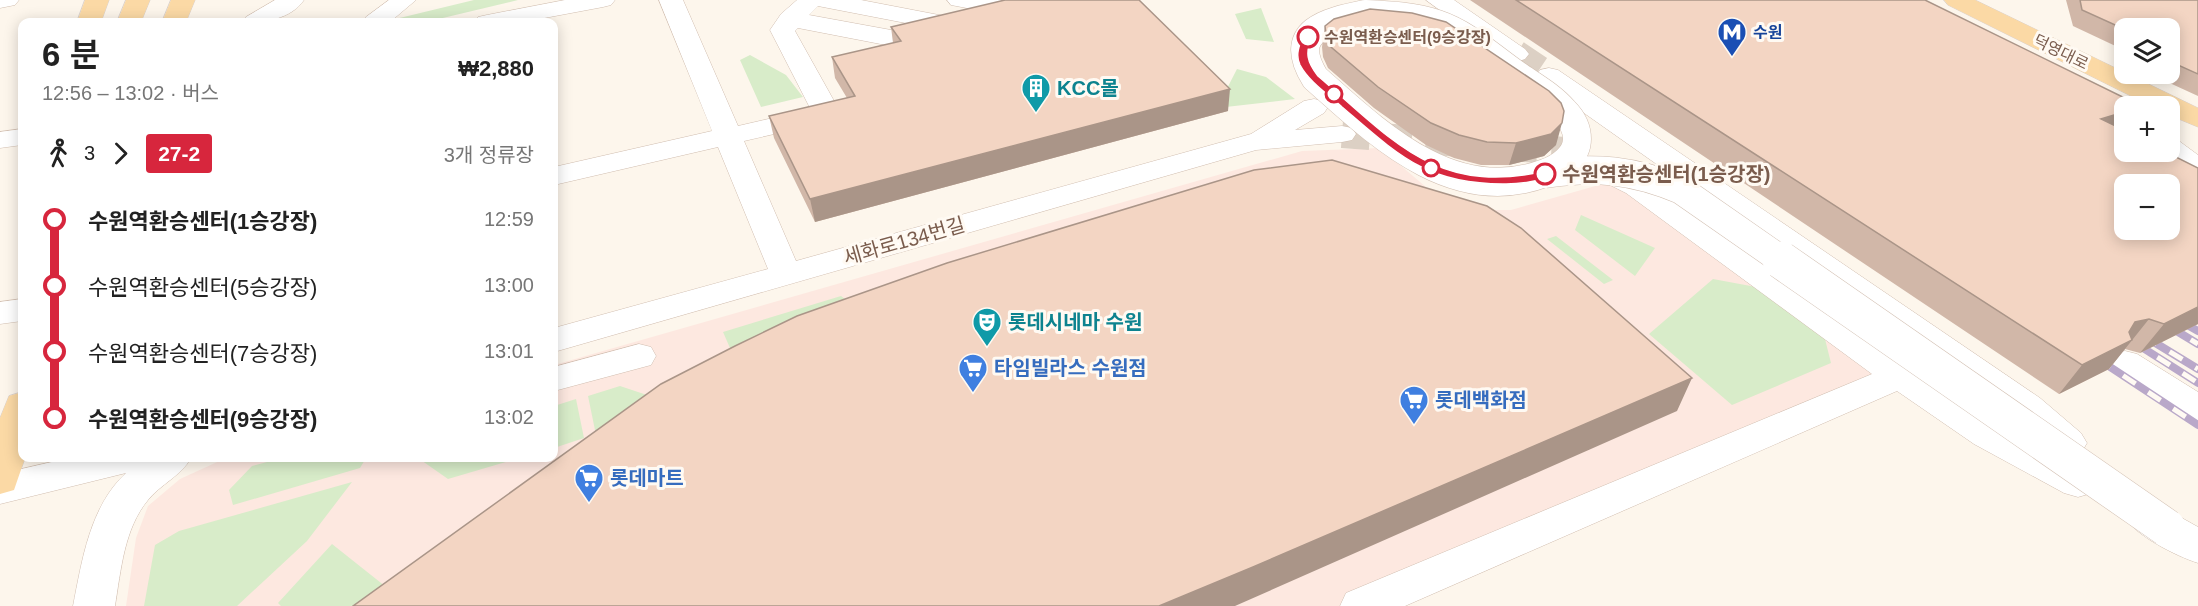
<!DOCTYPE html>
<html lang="ko">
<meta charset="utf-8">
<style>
body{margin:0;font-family:Arial,"Noto Sans KR",sans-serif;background:#f6f6f6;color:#222;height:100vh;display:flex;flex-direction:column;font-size:22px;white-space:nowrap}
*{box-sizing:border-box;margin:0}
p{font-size:20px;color:#767676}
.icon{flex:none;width:33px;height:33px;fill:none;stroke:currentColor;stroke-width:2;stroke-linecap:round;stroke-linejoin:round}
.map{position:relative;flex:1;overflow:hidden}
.drawer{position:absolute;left:18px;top:18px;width:540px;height:444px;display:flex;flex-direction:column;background:#fff;border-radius:12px;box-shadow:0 3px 15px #0003}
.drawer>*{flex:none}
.badge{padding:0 12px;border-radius:4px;font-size:21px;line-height:39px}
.controls{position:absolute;left:2114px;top:18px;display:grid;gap:12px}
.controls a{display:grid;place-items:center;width:66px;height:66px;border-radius:12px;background:#fff;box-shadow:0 3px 15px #0003;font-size:30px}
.map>.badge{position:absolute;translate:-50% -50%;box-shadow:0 0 0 3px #fff}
.legs{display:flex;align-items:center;gap:9px;height:66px;padding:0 24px;font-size:20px}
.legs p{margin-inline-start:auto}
.headline{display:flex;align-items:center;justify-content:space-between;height:102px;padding:0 24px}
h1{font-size:33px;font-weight:600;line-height:45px}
ul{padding:0 24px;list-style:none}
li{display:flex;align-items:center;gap:21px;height:66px;font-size:22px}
li i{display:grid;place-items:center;width:9px;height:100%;margin:0 8px;background:currentColor}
li i::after{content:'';width:15px;height:15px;margin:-8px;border:4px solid;border-radius:50%;background:#fff}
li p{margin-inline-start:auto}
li:first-child i{background:linear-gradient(#0000 50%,currentColor 0)}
li:last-child i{background:linear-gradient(currentColor 50%,#0000 0)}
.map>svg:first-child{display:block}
.commercial{fill:#fde8e0}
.green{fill:#d8ecc9}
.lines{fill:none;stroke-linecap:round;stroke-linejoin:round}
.minor-tunnel{stroke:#dcd0c4;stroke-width:28;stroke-dasharray:28 14;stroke-linecap:butt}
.minor-casing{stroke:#d1beb0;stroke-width:1}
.major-casing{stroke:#dad1cd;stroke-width:1}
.minor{fill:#fff;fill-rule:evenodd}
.major{fill:#fbd9a5;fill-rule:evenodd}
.rail-casing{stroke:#b9a8c9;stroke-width:8}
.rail{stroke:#fffaf3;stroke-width:5;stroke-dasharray:15;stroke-linecap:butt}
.minor-bridge-far1-casing{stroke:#d1beb0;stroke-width:29;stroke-linecap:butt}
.minor-bridge-casing{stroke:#d1beb0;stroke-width:38;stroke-linecap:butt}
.minor-bridge-far1{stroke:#fff;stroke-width:28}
.minor-bridge{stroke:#fff;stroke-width:37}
.wall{fill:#d1b7a8}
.shaded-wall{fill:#aa9588}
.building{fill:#f3d5c3;stroke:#aa9588;stroke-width:1.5;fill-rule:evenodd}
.line-1{fill:#d7263d;stroke:#fff;stroke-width:1.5}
.stop-1-dot{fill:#fff;stroke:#d7263d;stroke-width:3}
.labels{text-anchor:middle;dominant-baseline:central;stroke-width:6;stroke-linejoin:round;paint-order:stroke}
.far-transit-label{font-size:16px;font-weight:bold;fill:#164399;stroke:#fffaf3;text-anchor:start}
.far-stop-label{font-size:16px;font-weight:bold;fill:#7a5c4d;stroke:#fffaf3;text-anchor:start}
.far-street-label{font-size:16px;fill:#7a5c4d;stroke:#fffaf3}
.culture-label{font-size:20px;font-weight:bold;fill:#0d838f;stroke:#fffaf3;text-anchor:start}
.stop-label{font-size:20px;font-weight:bold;fill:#7a5c4d;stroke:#fffaf3;text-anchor:start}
.street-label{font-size:20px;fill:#7a5c4d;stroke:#fffaf3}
.shop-label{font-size:20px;font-weight:bold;fill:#366cbe;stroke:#fffaf3;text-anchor:start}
</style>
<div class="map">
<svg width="2198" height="606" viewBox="0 0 2198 606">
<rect width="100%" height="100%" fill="#fdf6ec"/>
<path class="commercial" d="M1380,148L1433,193L1479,210H1511L1613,181L1884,374L1339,606H126L136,538L148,506L180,479L226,458H554V365L1302,151Z"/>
<path class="green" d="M474,0H518L426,22H383Z
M1261,8L1274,42L1246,39L1235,14Z
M750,55L786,75L803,97L761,107L740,60Z
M1237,69L1266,77L1295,99L1217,108Z
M1581,215L1655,248L1635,276L1575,230Z
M1556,236L1613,280L1604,284L1547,239Z
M1713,279L1756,287L1824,335L1831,363L1732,405L1649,334Z
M841,296L850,303L802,325L730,348L723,332Z
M620,386L662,400L596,435L588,396Z
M576,399L584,438L554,448V406Z
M282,458H366L360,468L233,505L229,490L252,466Z
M418,458H519L448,479Z
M352,482L307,541L237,606H144L155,545L179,531Z
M332,544L405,602L399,606H281L278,603Z"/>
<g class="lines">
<path class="minor-tunnel" d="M1516,54L1549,76
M1342,134L1564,151"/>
<g class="minor-casing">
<path id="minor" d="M0,0H19L15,5L0,8Z
M275,0H304C290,20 265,22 243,22L246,17Z
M389,0H416L390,22H363L366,17Z
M565,0H615L611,5L603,7L523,22H475L478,17L487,15Z
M659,0H683L738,126L803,111L809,106L770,30L781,14L797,0H861L939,15L948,17L951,22L944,33L891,46L798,28L795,31L838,108L822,123L744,141L796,261L1251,134L1304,101L1314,99L1324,101L1328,107L1324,113L1295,130L1342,126L1352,128L1356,134L1352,140L1342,142L1256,150L554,352V328L768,269L718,147L554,185V167L712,131ZM818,6L823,7L916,25L891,30L809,15Z
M947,0H999L1023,5L1026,10L1023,15L1014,17L951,5Z
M1426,0H1454L1525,49L1529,54L1525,59L1516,62L1507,59Z
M1549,68L1558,70L2040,398L2081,433L2087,443L2081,453L2068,457L2057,454L2092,471L2097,482L2092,493L2078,497L2064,493L1974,444L1897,391L1405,606H1340L1346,593L1872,374L1626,193L1598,179L1593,173L1598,167L1608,164L1618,167L1646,181L1912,367L2000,424L2054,452L2014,416L1540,82L1536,76L1540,70Z
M22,129V145L0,148V132Z
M2169,139L2179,141L2198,155V177L2188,174L2159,153L2169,152Z
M22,299V321L0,324V302Z
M639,344L651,347L656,356L651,365L554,391V367Z
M2125,351L2137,354L2198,392V422L2185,418L2113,372L2108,363L2113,354Z
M69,458H191C181,476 161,484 148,500C124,529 121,570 115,606H73C82,560 90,506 126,473L0,504V474Z
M2143,499L2157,504L2198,527V563C2176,556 2134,535 2123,515L2129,504Z"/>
</g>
<g class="major-casing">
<path id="major" d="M85,0H109L101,22H77Z
M126,0H150L141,22H117Z
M171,0H195L186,22H162Z
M1944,0H1975L2198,108V127L2169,115V106H2151L1948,5Z
M22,392V458H25L14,490L0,494V418L9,396Z"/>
</g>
<use href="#minor" class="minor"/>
<use href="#major" class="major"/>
<g class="rail-casing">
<path id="rail" d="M2177,319L2198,331
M2165,324L2198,344
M2144,336L2198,369
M2132,341L2198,383
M2098,359L2198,425"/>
</g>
<use href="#rail" class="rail"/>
<g class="minor-bridge-far1-casing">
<path id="minor-bridge-far1" d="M1365,14C1389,15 1414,16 1437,24C1467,34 1491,57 1517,75C1533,86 1551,96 1564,111C1571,118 1577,128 1577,139C1577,156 1560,168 1545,173C1453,208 1377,133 1315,78C1286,31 1326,22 1365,14Z
M1545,174C1594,166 1635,170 1681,190L1783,261"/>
</g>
<g class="minor-bridge-casing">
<path id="minor-bridge" d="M1781,260L2167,528"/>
</g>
<use href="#minor-bridge-far1" class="minor-bridge-far1"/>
<use href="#minor-bridge" class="minor-bridge"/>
</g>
<path class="wall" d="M1470,0H1925L2124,106V152L2198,168V324L2140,353L2125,349L2109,369L2059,394Z
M2066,0H2198V96L2150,74H2169V28H2124V50L2073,26Z
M1325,26L1556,145L1544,156L1509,165H1481L1454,158L1426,145L1374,108L1328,68L1323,57L1322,47Z
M891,27L1228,111L815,222L774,138L769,116L847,98L835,78L832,57L893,43Z"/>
<path class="shaded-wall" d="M1230,89L1228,111L815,222L810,199Z
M2124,112V135L2101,119Z
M1562,123L1556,145L1544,156L1509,165L1516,143Z
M2198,307V324L2140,353L2164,324Z
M2149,319L2109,369L2059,394L2082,365L2135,322Z
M1692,378L1677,411L1235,606H1159Z"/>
<path class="building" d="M1005,0H1139L1230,89L810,199L769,116L855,96L832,57L901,41L891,27Z
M1516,0H1925L2141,106H2124V112L2101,119L2124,130V152H2166L2198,168V307L2164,324L2149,319L2135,322L2129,332L2132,340L2082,365ZM2124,184H2169V230H2124Z
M2080,0H2198V74L2169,61V28L2124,29L2082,10Z
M1370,9L1412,13L1446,22L1549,91L1561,103L1564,111L1562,123L1551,134L1516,143L1487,142L1459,135L1431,123L1378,87L1331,47L1326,36L1325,26L1334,19Z
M1332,160L1487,206L1521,228L1692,378L1253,567L1159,606H353L661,384L735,346L797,316L947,263L1254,170Z"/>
<path class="line-1" d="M1304,35L1312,37C1305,53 1307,62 1318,76C1393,140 1436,196 1545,171L1550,174C1540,182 1519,184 1506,184C1427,185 1398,155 1342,107C1329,95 1309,82 1300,65C1295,55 1299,45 1304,35Z"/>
<defs>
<g id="metro-pin" transform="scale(1.5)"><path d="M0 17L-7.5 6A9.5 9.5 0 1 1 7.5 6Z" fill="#1a4fb4" stroke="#fffaf3"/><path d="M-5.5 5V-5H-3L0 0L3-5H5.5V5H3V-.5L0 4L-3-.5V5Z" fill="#fff"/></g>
<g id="building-pin" transform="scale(1.5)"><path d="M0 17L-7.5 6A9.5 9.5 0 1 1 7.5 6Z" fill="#0f9aa8" stroke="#fffaf3"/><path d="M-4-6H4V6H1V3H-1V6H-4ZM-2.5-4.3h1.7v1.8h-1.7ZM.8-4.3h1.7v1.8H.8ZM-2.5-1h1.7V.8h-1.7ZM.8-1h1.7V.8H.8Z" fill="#fff"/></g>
<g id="theatre-pin" transform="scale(1.5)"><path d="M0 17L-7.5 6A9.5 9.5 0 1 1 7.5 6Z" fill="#0f9aa8" stroke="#fffaf3"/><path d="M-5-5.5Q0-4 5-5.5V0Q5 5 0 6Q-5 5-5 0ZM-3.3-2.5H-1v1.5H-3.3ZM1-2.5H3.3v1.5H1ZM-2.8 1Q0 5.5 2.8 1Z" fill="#fff"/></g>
<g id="supermarket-pin" transform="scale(1.5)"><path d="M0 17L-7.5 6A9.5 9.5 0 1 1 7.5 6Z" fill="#3f7fe0" stroke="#fffaf3"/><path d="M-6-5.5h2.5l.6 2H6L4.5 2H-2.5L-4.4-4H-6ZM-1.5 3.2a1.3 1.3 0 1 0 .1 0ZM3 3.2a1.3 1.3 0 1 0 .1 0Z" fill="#fff"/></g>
</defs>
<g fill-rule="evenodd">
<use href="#metro-pin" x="1732" y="32"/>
<use href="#building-pin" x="1036" y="88"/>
<use href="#theatre-pin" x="987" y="322"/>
<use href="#supermarket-pin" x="973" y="368"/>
<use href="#supermarket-pin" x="1414" y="400"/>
<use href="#supermarket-pin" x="589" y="478"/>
</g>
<g class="stop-1-dot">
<circle cx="1308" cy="37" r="10"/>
<circle cx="1334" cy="94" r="8"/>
<circle cx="1431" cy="168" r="8"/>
<circle cx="1545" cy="174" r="10"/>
</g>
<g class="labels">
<g class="far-transit-label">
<text x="1753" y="32">수원</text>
</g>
<g class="far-stop-label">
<text x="1324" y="37">수원역환승센터(9승강장)</text>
</g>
<g class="far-street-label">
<text transform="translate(2061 52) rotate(26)">덕영대로</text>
</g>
<g class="culture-label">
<text x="1057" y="88">KCC몰</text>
<text x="1008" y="322">롯데시네마 수원</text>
</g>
<g class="stop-label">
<text x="1562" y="174">수원역환승센터(1승강장)</text>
</g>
<g class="street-label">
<text transform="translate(904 241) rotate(-16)">세화로134번길</text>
</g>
<g class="shop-label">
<text x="994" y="368">타임빌라스 수원점</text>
<text x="1435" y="400">롯데백화점</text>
<text x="610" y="478">롯데마트</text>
</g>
</g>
</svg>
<div class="controls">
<a><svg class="icon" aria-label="layers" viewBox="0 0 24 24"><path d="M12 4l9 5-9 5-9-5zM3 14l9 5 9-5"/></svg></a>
<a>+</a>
<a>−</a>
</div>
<section class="drawer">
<div class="headline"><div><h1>6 분</h1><p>12:56 – 13:02 · 버스</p></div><b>₩2,880</b></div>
<div class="legs"><svg class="icon" aria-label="walk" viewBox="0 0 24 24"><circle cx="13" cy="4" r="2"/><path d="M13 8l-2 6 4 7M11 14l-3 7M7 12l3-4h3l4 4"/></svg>3<svg class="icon" aria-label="forward" viewBox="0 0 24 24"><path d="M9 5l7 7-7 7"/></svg><b class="badge" style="background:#d7263d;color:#fff">27-2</b><p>3개 정류장</p></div>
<ul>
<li><i style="color:#d7263d"></i><b>수원역환승센터(1승강장)</b><p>12:59</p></li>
<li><i style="color:#d7263d"></i><span>수원역환승센터(5승강장)</span><p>13:00</p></li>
<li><i style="color:#d7263d"></i><span>수원역환승센터(7승강장)</span><p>13:01</p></li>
<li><i style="color:#d7263d"></i><b>수원역환승센터(9승강장)</b><p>13:02</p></li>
</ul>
</section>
</div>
